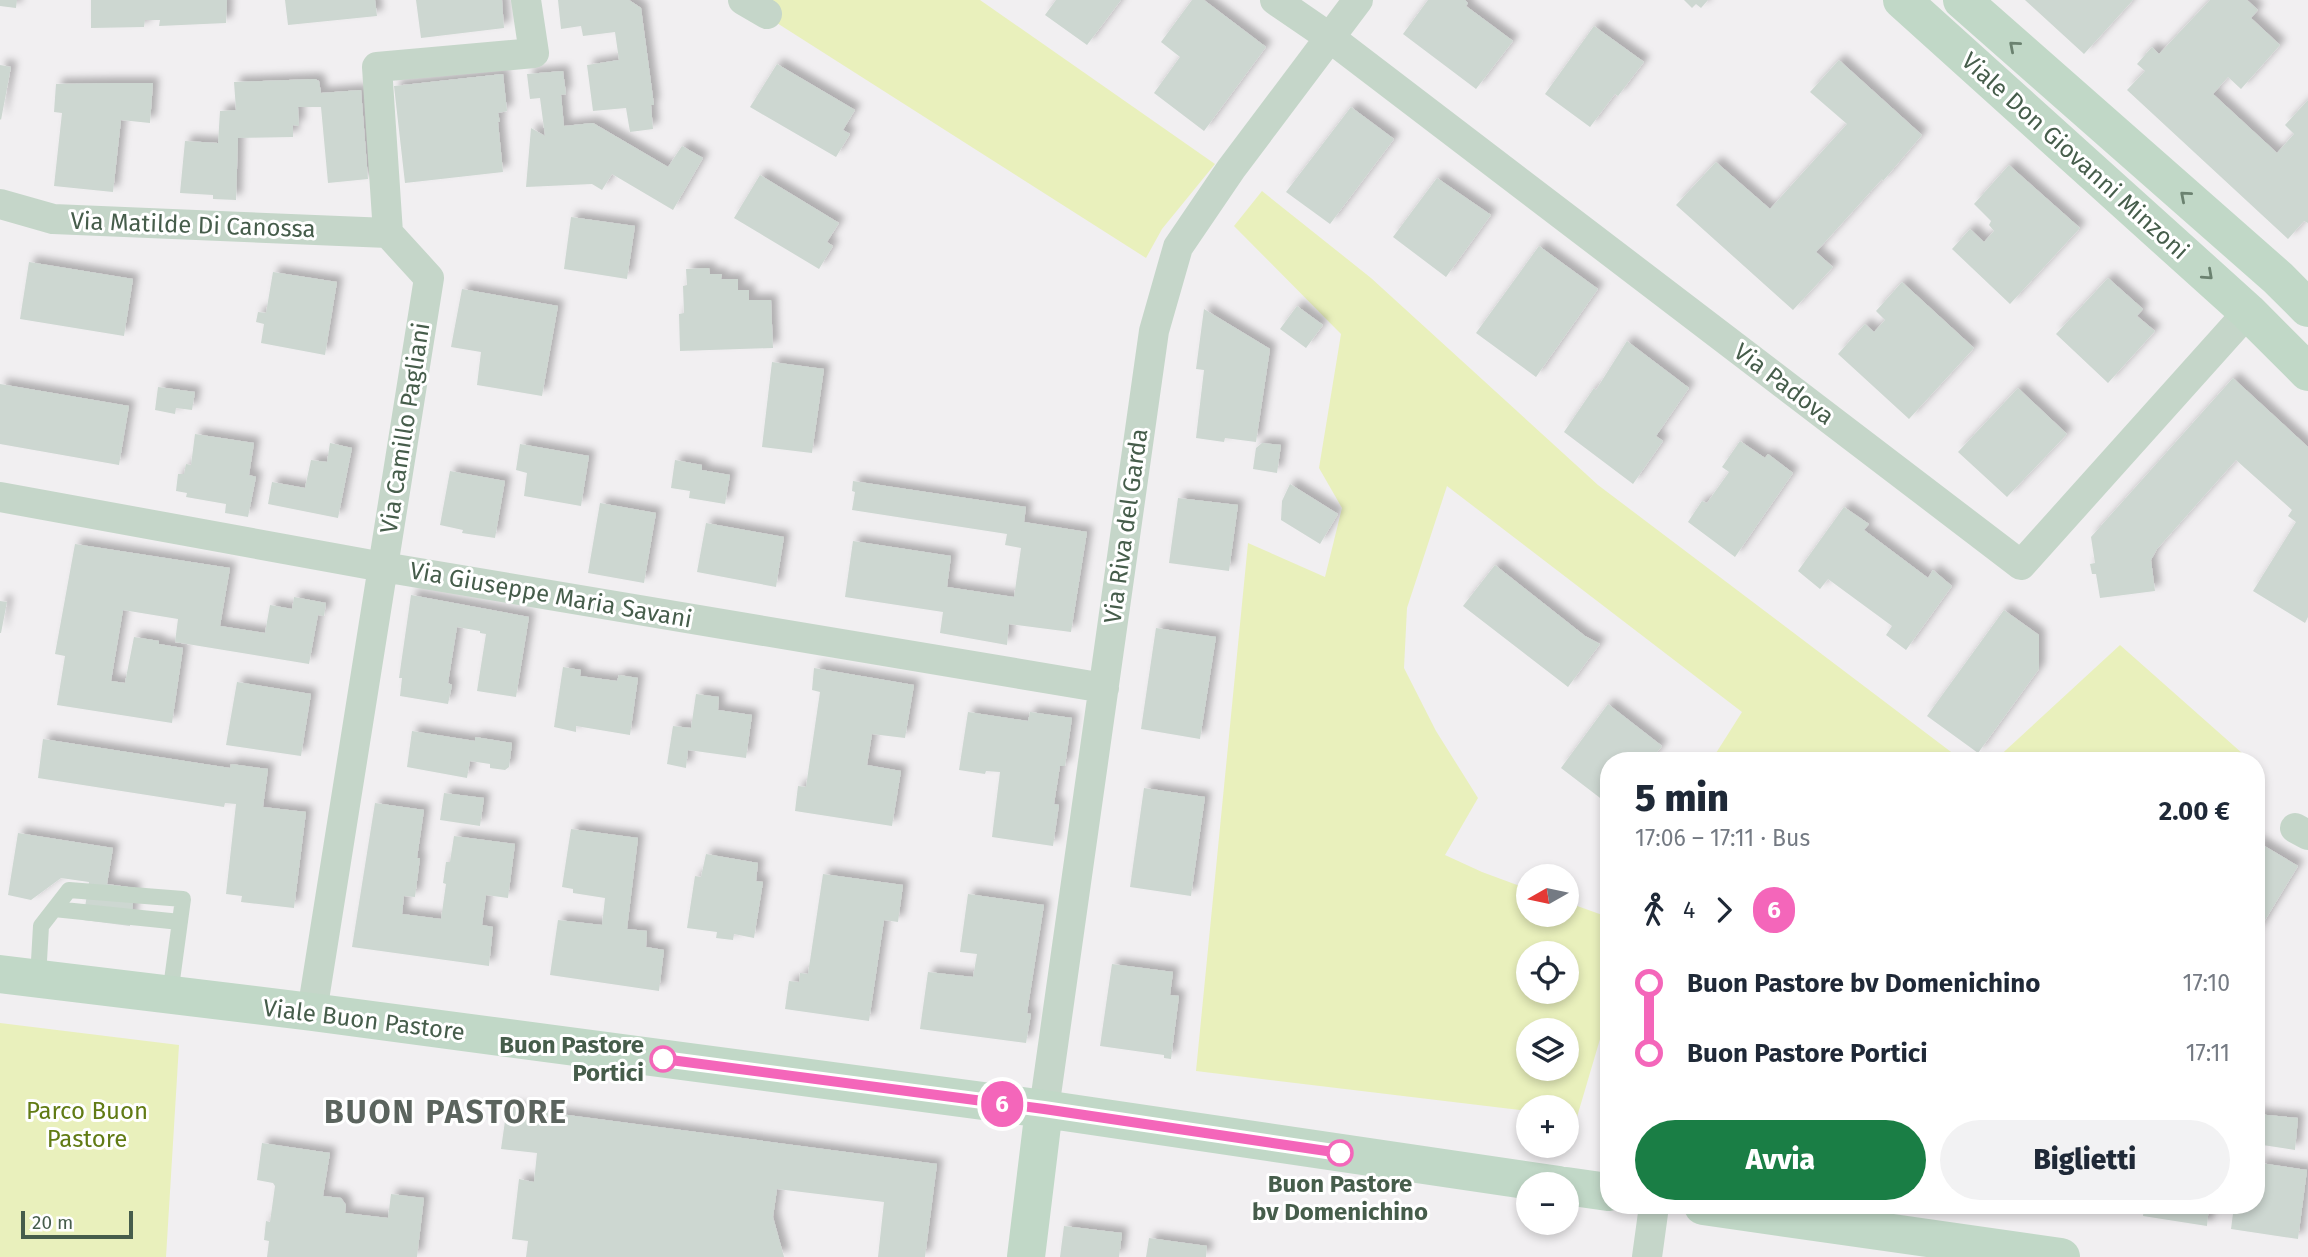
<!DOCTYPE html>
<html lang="it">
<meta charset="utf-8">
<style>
body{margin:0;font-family:"Fira Sans",sans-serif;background:#f2f2f3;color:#1f2937;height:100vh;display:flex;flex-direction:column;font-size:26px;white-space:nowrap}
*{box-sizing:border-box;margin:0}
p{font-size:23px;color:#747a83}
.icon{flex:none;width:38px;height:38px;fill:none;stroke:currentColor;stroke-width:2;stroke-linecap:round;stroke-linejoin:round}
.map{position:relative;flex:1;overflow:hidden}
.panel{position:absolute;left:1600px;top:752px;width:665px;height:462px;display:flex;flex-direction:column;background:#fff;border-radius:28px;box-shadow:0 4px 10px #0003}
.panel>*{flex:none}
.badge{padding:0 14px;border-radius:23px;font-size:24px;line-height:46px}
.needle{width:46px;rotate:261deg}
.tools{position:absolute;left:1516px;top:864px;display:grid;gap:14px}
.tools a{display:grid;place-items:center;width:63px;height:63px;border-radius:50%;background:#fff;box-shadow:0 4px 10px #0003;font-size:35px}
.scale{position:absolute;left:21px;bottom:18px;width:112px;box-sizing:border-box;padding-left:7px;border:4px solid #465d4b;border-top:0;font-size:19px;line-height:24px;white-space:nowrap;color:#465d4b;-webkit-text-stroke:5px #fff;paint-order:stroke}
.map>.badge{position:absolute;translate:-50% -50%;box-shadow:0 0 0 4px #fff}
.legs{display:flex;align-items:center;gap:10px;height:77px;padding:0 35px;font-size:23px}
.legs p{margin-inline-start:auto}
.overview{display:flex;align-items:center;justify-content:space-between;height:119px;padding:0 35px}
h1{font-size:38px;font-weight:800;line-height:52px}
.button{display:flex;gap:14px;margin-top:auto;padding:14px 35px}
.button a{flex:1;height:80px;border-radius:42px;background:#1a7e45;color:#fff;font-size:28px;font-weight:800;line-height:80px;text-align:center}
.button a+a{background:#f2f2f3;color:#1f2937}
ul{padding:0 35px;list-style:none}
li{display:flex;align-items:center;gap:24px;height:70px;font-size:26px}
li i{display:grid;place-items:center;width:10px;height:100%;margin:0 9px;background:currentColor}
li i::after{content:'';width:18px;height:18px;margin:-9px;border:5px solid;border-radius:50%;background:#fff}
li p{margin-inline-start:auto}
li:first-child i{background:linear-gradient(#0000 50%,currentColor 0)}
li:last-child i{background:linear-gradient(currentColor 50%,#0000 0)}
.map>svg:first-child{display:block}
.green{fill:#e9f0bc;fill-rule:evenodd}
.building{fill:#cdd7d1;filter:url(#shadow)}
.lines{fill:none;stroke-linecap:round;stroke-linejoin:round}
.lane{stroke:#c5d6c9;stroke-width:16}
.street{stroke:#c5d6c9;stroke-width:30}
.secondary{stroke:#c1d8c7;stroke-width:38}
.oneway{stroke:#6b8270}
.line-1-casing{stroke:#fff;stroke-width:16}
.line-1{stroke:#f466ba;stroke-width:10}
.stop-1-dot{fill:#fff;stroke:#f466ba;stroke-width:3.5}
.labels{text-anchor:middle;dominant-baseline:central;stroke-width:6;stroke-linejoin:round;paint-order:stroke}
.street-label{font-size:24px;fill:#465d4b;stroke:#fff}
.stop-label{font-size:24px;font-weight:bold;fill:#465d4b;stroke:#fff;text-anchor:end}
.park-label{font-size:24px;fill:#617b14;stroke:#fff}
.district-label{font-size:32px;font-weight:bold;letter-spacing:2px;fill:#5b645e;stroke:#fff}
</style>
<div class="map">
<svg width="2308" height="1257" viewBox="0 0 2308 1257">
<defs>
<filter id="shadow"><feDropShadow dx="6" dy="-6" stdDeviation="3.5" flood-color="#0004"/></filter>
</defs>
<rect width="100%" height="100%" fill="#f1eff1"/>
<path class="green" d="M741,0H980L1215,164L1162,229L1146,258Z
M1262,191L1371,278L1598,485L1963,761H1711L1742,712L1447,486L1407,608L1404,668L1436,731L1478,798L1445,855L1482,872L1528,889V915H1566V902L1608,917V1012L1577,1117L1566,1116V1108H1528V1111L1196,1071L1248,543L1325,577L1342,508L1319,468L1341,334L1234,226ZM1528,954H1566V992H1528ZM1528,1031H1566V1069H1528Z
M2120,645L2251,761H1994Z
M0,1023L179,1045L166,1257H0Z"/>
<path class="building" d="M0,0H17L16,8L0,6Z
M91,0H227L226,23L159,26L160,20H145L144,27L91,28Z
M285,0H375L377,16L288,25Z
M416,0H502L504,28L421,38Z
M558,0H629L641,8L654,105H651L653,129L630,132L626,108L593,111L587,65L619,60L615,32L583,36L581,26L561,29Z
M1056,0H1121L1087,45L1045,15Z
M1192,0H1204L1266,47L1204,131L1154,93L1180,57L1161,42Z
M1428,0H1465L1468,3L1466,6L1513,41L1476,89L1403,34Z
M1684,0H1708L1701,8L1696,4L1692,8Z
M2025,0H2133L2084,54Z
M2210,0H2247L2258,10L2251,18L2280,45L2241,89L2228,77L2213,94L2277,153L2294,134L2285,125L2308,100V223L2304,221L2288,239L2127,90L2145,71L2137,64L2152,47L2159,54Z
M1594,26L1644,62L1618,96L1615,94L1590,127L1545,94Z
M1839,60L1922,135L1883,181L1882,179L1816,252L1833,267L1793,310L1676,205L1716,162L1770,209L1847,124L1810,92Z
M777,64L855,110L843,130L850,134L836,157L750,107Z
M0,65L11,67L1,120L0,119Z
M563,71L566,94L561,95L564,126L593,123L668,167L682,146L703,158L673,210L612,174L602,190L592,184L526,187L531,128L545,136L540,98L530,99L527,74Z
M503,74L507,111L498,113L500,122H498L503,172L405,183L394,86Z
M315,79L319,81L321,93L361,90L368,179L328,183L321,107H298L299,126L293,125V137L238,138L236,200L213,199V195L180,193L185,141L218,143L220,111L236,110L234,82Z
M110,83H153L150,123L121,120L113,192L54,186L62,113L54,112L56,84Z
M1351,107L1394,139L1330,224L1286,192Z
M2009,165L2080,228L2010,304L1952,249L1970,229L1984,242L1994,231L1989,225L1991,221L1974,204Z
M760,175L839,223L827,242L833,246L819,269L734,218Z
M1437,178L1491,215L1446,277L1393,237Z
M571,217L635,226L627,279L564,269Z
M1539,246L1598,289L1536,377L1476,333Z
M29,262L133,279L124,336L20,319Z
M709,268L710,274H722L721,279H738V290H749V300H771L773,348L680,351L679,314L684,313L683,286L687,285L686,269Z
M273,272L337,282L325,355L261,343L264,324L256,322L258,312L266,313Z
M2108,278L2143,309L2137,316L2155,331L2108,383L2056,334Z
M1902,282L1974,348L1909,419L1838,354L1865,324L1874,332L1885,320L1876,311Z
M462,289L558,306L542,396L477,385L481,352L451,347Z
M1297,306L1323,325L1306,348L1280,329Z
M1204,309L1270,349L1256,442L1225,438L1224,442L1196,438L1204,370L1196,369Z
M1627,341L1689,388L1656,436L1663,441L1633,484L1564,432L1594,388L1596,390Z
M772,362L824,369L812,453L762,447Z
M2233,378L2308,447V617L2305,623L2253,591L2296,522L2288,516L2292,510L2236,460L2157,549L2151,560L2155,591L2100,598L2096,574H2092L2090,564L2095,563L2091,537Z
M0,384L129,406L119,465L0,444Z
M158,387L195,392L192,410L176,408L175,414L155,410Z
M2018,388L2067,434L2007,497L1958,452Z
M195,434L254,443L249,475L256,477L248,517L225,513L226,504L186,497L187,493L176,491L178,474H184L186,464L191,465Z
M1740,441L1765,458L1768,454L1793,473L1735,557L1688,522L1702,501L1707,503L1729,472L1722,467Z
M330,443L352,448L338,518L268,504L272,482L305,488L311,460L327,462Z
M1262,443L1281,445L1277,473L1253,469L1256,448Z
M520,444L589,456L581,506L524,496L527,473L516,470Z
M675,460L702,465V470L730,475L725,504L689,498L690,491L671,488Z
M450,471L505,481L495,538L462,533L463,530L440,525Z
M853,481L1026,507L1024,522L1087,532L1071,632L1009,624L1007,645L940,633L943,612L845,597L853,541L951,556L947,587L1014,597L1021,548L1005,545L1007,534L852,510L855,492L852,491Z
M1290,484L1338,514L1320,544L1281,520L1282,501Z
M1178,498L1238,505L1229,571L1169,563Z
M600,503L656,513L644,583L588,573Z
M1844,507L1869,524L1864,530L1928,578L1933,570L1952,586L1906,650L1886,635L1892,626L1828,579L1820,589L1798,571Z
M706,523L784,537L776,587L697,572Z
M75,544L230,568L220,626L265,633L270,605L292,609L294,597L326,603L324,616L318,615L309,664L175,642L178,619L123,610L111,681L125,683L134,637L159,641V644L183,648L172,723L57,705L65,656L55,654Z
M1495,565L1585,636L1600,644L1568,687L1463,606Z
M411,595L529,617L516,697L477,691L486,634L480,633V631L457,627L448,683L452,685L448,704L400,696L402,678H399Z
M0,601L7,602L1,633H0Z
M2004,610L2039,635V669L1978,753L1927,716Z
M1156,628L1216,637L1200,739L1141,729Z
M563,667L581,670L580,676L617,681L619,675L638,678L630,735L576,726V732L554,727Z
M814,668L914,685L905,738L872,734L867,765L901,771L892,826L795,811L798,786L806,787L820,692L812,690Z
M237,682L311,694L301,756L226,745Z
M696,694L719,697L718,710L752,715L746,758L688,750L686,768L667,764L673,726L691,728Z
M1608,704L1662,746L1650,761H1608V804L1561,768Z
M968,712L1028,721L1030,712L1072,718L1065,766H1060L1054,804L1059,805L1053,846L992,837L1000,772L986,771L985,774L959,770Z
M412,731L475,741V737L512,743L509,767L505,770L490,768V764L470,761L467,778L407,767Z
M43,739L230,768L231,764L268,769L263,807L306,812L294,908L241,902L242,896L226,894L236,804L225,803L224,807L38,778Z
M1144,788L1205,797L1191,896L1130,887Z
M444,793L484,798L480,826L440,820Z
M375,803L424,810L417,858H420L415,897L404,896L402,914L441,919L446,884L443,883L446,862H450L454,836L515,844L508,898L486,895L482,925L493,927L489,966L352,947Z
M571,829L638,838L627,929L647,931L646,947L664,950L659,991L550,975L558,920L602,925L605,898L573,893V889L562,887Z
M18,833L113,848L107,884L135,888L130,926L83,920L89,882L61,878L31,900L8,895Z
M2256,841L2298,866L2256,935Z
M706,854L758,863L756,881L763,882L754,938L734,934L733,940L716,938L717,932L687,928L695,876L701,877Z
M823,874L903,885L898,922L884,920L869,1021L785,1009L789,981L799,982L800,973L808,974Z
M968,894L1044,905L1027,1013L1031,1014L1026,1043L920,1029L928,972L973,977L977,954L960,952Z
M1112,964L1173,972L1170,995L1179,996L1171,1059L1164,1058V1055L1100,1046Z
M507,1107L937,1164L925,1257H878L884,1202L777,1189L773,1217L784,1257H526L528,1241L512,1239L519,1179L534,1182L537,1153L501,1149Z
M2256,1114L2298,1118L2295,1150L2256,1144Z
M262,1143L330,1153L323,1196L341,1198L346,1205L345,1213L388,1218L391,1194L424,1198L417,1257H267L269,1241L264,1240L266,1221L270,1222L275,1186L273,1183L257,1180Z
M2260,1163L2307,1170L2298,1239L2231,1229L2234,1206H2256V1174H2258Z
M2144,1206H2209L2207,1226L2143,1216Z
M1064,1226L1122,1233L1119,1257H1060Z
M1149,1238L1207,1246L1206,1257H1146Z"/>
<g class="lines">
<path class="lane" d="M54,909L180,922
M38,978L41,926L69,890L183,899L170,995"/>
<path class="street" d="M743,0L767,14
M1275,0L1329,37L2021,565L2248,312
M0,204L53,219L388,233
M0,497L383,567L1104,688
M2295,828L2308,835
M312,1012L429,278L388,233L377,67L534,53L526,0
M1044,1109L1154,331L1178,247L1231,169L1358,0
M1647,1257L1654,1206"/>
<path class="secondary" d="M1902,0L2248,312L2308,372
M1962,0L2278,278L2308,308
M0,974L312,1012L1044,1109L1559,1185
M1566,1186L1608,1192
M1703,1206L2061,1257
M1026,1257L1044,1109"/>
</g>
<defs><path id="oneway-chevron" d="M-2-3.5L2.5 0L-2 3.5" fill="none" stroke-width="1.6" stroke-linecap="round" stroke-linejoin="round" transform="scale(1.75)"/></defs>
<g class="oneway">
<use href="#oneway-chevron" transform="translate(2014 46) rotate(-139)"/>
<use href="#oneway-chevron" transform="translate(2185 196) rotate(-139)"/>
<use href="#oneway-chevron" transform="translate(2208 275) rotate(42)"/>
</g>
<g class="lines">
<g class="line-1-casing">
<path id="line-1" d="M663,1059L1044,1109L1340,1153"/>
</g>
<use href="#line-1" class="line-1"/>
</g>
<g class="stop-1-dot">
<circle cx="663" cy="1059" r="12"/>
<circle cx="1340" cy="1153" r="12"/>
</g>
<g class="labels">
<g class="street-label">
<text transform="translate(2075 156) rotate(42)">Viale Don Giovanni Minzoni</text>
<text transform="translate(193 225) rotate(2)">Via Matilde Di Canossa</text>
<text transform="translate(1784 384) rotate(37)">Via Padova</text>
<text transform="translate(405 428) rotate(-81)">Via Camillo Pagliani</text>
<text transform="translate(1126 526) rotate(-82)">Via Riva del Garda</text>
<text transform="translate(551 595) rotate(10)">Via Giuseppe Maria Savani</text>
<text transform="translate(364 1020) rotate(7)">Viale Buon Pastore</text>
</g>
<g class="stop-label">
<text x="644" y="1045">Buon Pastore<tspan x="644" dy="28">Portici</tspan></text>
<text x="1340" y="1184" text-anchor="middle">Buon Pastore<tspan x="1340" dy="28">bv Domenichino</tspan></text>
</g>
<g class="park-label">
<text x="87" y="1111">Parco Buon<tspan x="87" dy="28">Pastore</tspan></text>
</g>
<g class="district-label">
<text x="446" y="1112">BUON PASTORE</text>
</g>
</g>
</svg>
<div class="tools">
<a><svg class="needle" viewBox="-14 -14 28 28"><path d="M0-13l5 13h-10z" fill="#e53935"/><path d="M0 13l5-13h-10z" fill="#747a83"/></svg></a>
<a><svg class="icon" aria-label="locate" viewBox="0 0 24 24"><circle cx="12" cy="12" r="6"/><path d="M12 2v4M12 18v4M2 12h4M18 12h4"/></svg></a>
<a><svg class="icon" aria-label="layers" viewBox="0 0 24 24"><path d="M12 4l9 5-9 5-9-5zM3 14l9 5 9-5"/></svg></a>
<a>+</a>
<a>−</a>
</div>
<div class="scale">20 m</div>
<b class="badge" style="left:1002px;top:1104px;background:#f466ba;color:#fff">6</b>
<section class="panel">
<div class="overview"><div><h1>5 min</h1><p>17:06 – 17:11 · Bus</p></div><b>2.00 €</b></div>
<div class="legs"><svg class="icon" aria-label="walk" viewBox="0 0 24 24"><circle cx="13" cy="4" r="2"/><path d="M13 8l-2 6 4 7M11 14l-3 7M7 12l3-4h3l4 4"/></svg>4<svg class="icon" aria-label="forward" viewBox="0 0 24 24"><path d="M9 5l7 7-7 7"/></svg><b class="badge" style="background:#f466ba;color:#fff">6</b></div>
<ul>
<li><i style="color:#f466ba"></i><b>Buon Pastore bv Domenichino</b><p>17:10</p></li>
<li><i style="color:#f466ba"></i><b>Buon Pastore Portici</b><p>17:11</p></li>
</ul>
<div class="button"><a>Avvia</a><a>Biglietti</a></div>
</section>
</div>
